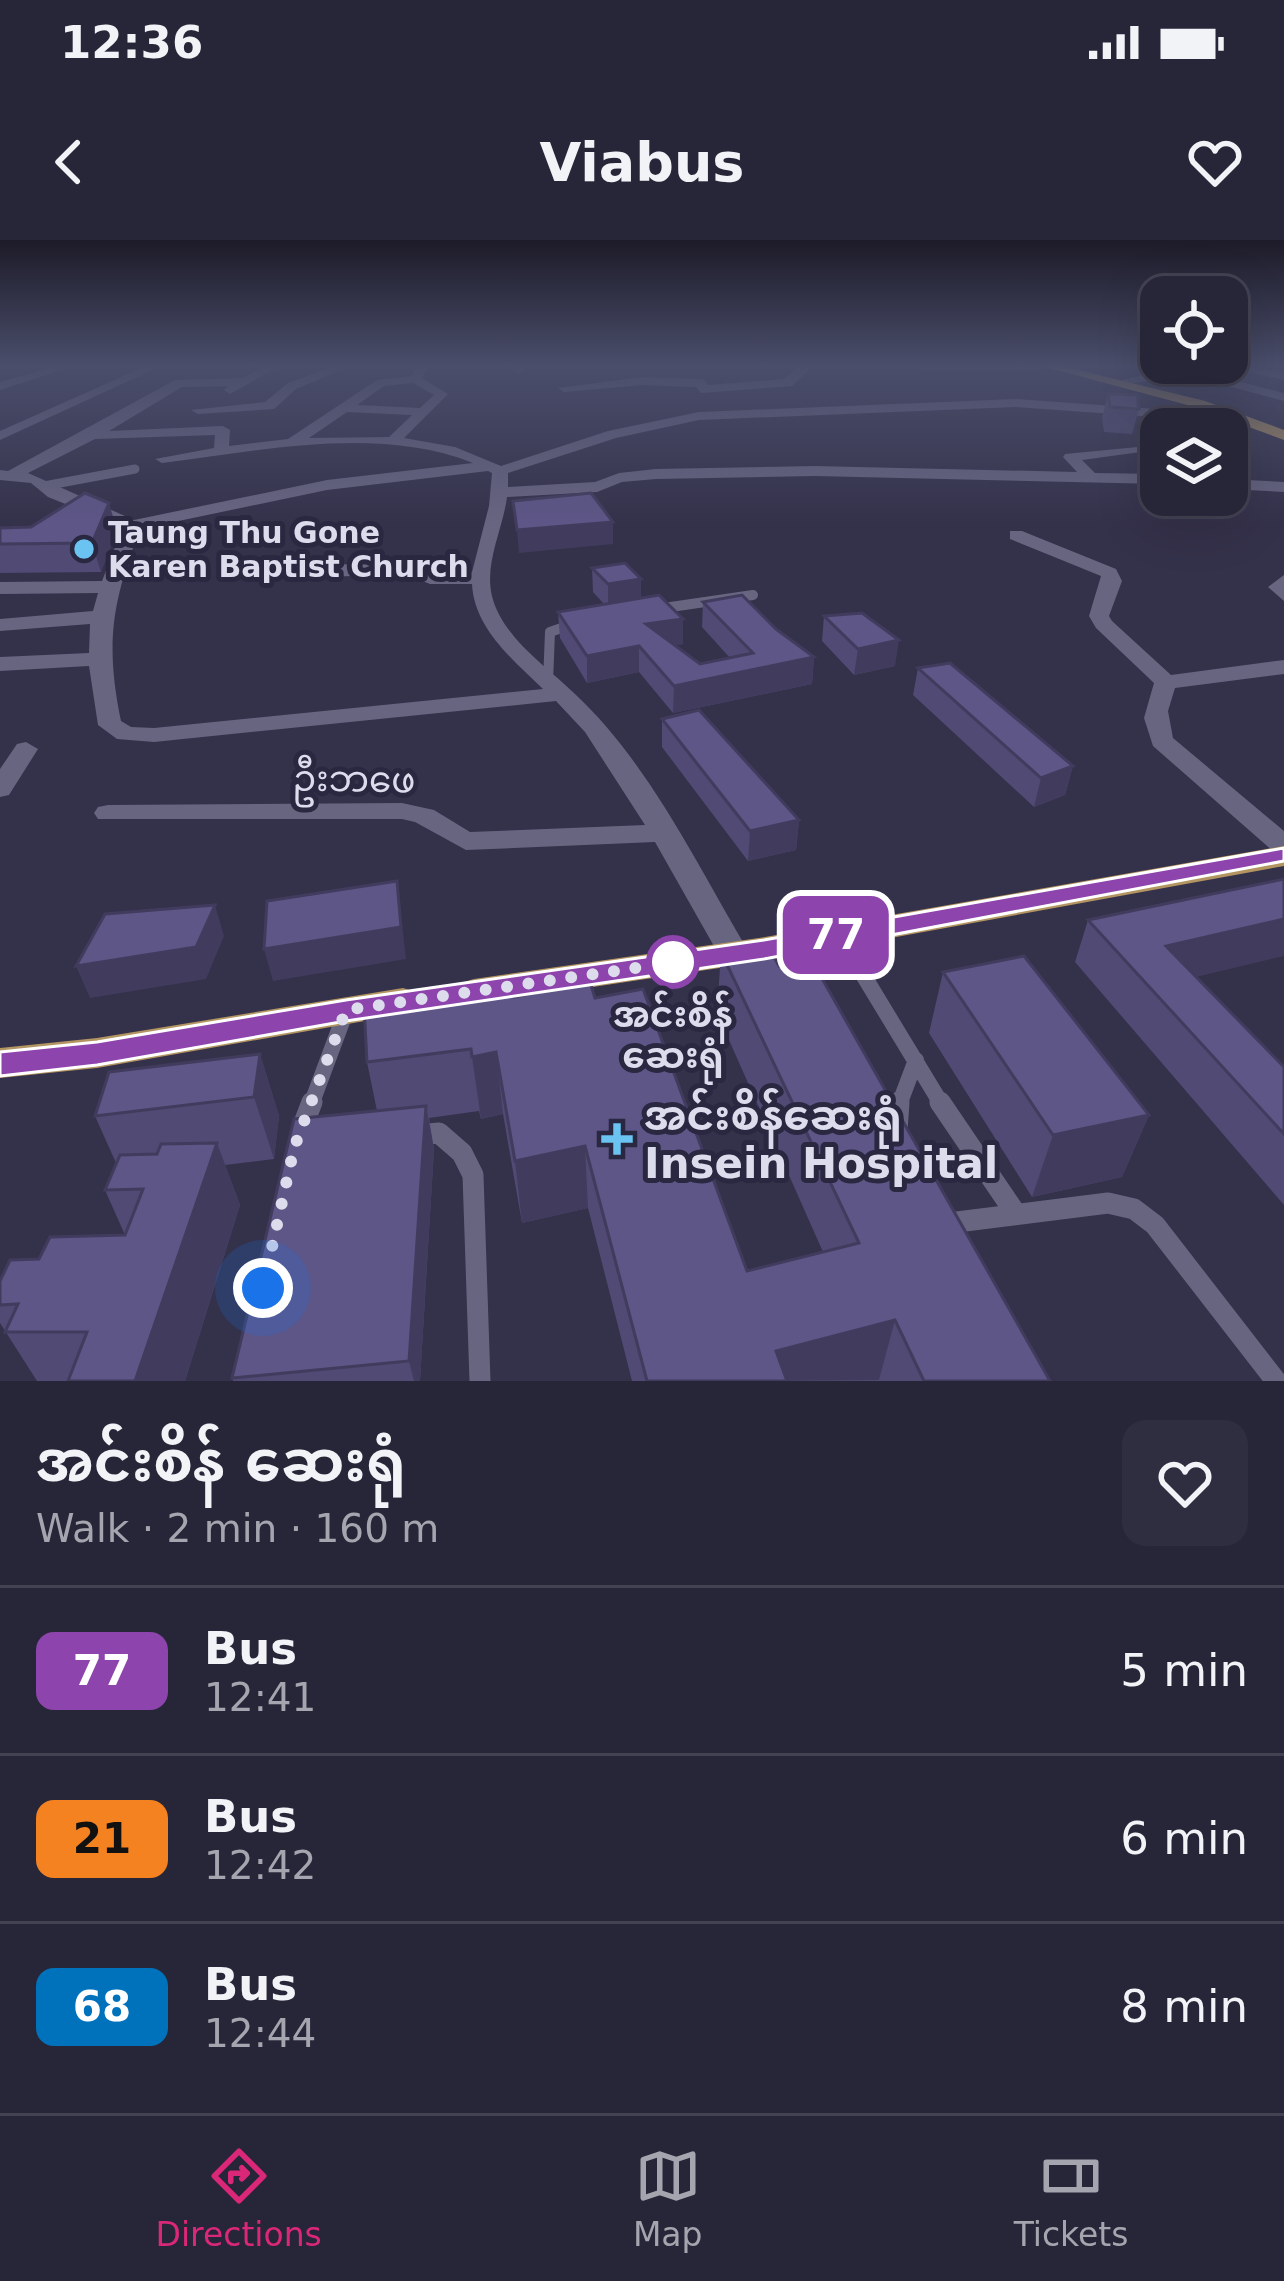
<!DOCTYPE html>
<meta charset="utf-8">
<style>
body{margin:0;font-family:"DejaVu Sans","Noto Sans Myanmar",sans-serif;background:#2f2d40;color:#f1f3f6;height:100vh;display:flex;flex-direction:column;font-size:45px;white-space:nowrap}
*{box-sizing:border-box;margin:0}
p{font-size:39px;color:#a4a5ae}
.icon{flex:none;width:66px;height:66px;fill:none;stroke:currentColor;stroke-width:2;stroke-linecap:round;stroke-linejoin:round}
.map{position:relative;height:1141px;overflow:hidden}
.drawer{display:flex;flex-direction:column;background:#272538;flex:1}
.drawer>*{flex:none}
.badge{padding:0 24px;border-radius:18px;font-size:42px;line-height:78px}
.tools{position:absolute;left:1140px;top:36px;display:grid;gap:24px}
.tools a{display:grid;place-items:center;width:108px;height:108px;border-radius:24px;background:#272538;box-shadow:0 12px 48px #0002,0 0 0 3px #434253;font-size:60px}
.you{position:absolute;width:60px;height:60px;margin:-30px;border:9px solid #fff;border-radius:50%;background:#1a73e8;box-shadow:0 0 0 18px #1a73e833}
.map>.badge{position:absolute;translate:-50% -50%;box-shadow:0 0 0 6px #fff}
.round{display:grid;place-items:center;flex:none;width:126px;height:126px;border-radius:24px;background:#2f2d40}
.head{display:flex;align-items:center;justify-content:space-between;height:204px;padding:0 36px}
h1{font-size:57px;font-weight:700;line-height:90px}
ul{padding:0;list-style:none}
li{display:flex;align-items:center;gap:36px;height:168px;padding:0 36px;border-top:3px solid #434253}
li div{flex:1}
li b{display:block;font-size:45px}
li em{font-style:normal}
li .badge{min-width:132px;font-weight:700;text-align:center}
.status{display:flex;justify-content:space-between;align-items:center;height:84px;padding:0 60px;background:#272538;direction:ltr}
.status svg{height:33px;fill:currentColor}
header{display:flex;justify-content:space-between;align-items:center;height:156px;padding:0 36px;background:#272538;font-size:54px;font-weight:700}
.tab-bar{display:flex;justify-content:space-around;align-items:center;height:168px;border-top:3px solid #434253;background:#272538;font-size:33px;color:#a4a5ae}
.tab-bar a{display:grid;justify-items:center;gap:6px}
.tab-bar .on{color:#db2777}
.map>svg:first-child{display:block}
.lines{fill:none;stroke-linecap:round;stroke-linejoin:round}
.lane-far3{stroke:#686581;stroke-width:9}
.lane-far2{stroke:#686581;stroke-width:10}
.lane-far1{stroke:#686581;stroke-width:16}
.lane{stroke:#686581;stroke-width:21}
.street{fill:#686581;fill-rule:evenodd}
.primary{fill:#b29561;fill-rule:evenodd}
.wall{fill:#504a74}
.shaded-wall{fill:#413c5e}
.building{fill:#5d5687;stroke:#413c5e;stroke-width:3}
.line{fill:#8e44ad;stroke:#fff;stroke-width:3}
.walk{stroke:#dddced;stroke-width:12;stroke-dasharray:0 21.6}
.poi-dot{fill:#6ac3f1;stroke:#2a2740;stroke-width:4.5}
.stop-dot{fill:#fff;stroke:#8e44ad;stroke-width:6}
.labels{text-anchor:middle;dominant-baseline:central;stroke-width:10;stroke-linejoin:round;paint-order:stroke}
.far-poi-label{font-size:30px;font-weight:bold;fill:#dddced;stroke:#2a2740;text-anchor:start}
.street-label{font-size:36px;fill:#dddced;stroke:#2a2740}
.stop-label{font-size:36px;font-weight:bold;fill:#dddced;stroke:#2a2740}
.near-poi-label{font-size:42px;font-weight:bold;fill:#dddced;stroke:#2a2740;text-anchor:start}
</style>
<div class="status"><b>12:36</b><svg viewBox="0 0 49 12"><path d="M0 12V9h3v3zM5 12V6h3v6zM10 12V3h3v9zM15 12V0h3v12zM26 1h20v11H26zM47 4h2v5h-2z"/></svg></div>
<header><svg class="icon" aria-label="back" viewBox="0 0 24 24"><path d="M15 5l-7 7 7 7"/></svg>Viabus<svg class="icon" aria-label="heart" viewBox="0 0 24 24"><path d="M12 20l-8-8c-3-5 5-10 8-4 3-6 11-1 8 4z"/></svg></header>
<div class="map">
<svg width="1284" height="1141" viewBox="0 0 1284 1141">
<rect width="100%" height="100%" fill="#34314a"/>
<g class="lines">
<path class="lane-far3" d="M44,246L135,229"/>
<path class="lane-far2" d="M657,369L753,355
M548,442L550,392L576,383"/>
<path class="lane-far1" d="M839,695L942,865
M311,865L346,771
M899,865L916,820"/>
<path class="lane" d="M940,862L1016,974
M301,891L312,862
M897,891L899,862
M418,895L439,893L462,913L473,935L480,1141
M949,983L1108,963L1134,969L1155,985L1276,1141"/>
<path class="street" d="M57,126H74L0,150V142Z
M146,126H161L0,200V191Z
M266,126H280L230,154L224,150L228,146L182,147L109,191L223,186L230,190L229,206L288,199L377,140L411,136L417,126H429L422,138L448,154L404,198L455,207L501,226L608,191L699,172L1015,159L1240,175L1247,179L1240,183L1015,167L699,180L616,198L508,233V247L595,242L619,233L656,229L815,226L1077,232L1063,217L1065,214L1148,206L1155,210L1082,220L1095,233L1161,234V244L815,236L656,239L622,242L597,252L507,257C503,289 484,323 492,356C502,397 546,426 575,454C650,524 698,627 750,714L745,722H723L655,602L466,610L415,582L402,579H98L94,573L98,567L108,565L402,563L434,570L470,592L645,585L585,492L556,461L154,502L117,499L98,485L89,426L0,431V417L89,413L90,384L0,391V379L93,371L98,353L0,354V342L102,341L123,287L48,257L31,243L0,240V230L8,231L175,140L242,138ZM413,143L434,155L420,168L357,165L384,146ZM347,172L412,175L389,197L309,198ZM215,195L214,208L155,219L162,223C261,211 377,185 473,223L327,240L134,280L28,233L95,199ZM488,231L492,233L489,266L472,332H433L408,322L299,326L290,332L299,338L405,334L430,344H472C474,388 513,420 543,449L154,488L131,487L121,481C105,403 112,363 140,289L327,250Z
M335,126H351L296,149L274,169L198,174L191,170L265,162L288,143Z
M516,126H528L519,134L513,130Z
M799,126H813L792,146L701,153L696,147L642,145L564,152L558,148L642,137L703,139L708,145L784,139Z
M913,126H1044L1038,130H919Z
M1159,126H1177L1284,153V161L1183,134L1119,146L1113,142L1167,130Z
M1234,126L1284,132V140L1236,129Z
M1227,239L1284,242V252L1227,249Z
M1010,291H1022L1116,329L1122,341L1109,376L1112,381L1171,435L1284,420V434L1175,448L1168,471L1173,498L1284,591V615L1274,612L1153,506L1144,478L1154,443L1096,388L1089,376L1101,336L1010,299Z
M1284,335V361L1268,347Z
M26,502L38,509L9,555L0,557V529L17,504Z"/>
<path class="primary" d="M1042,126H1062L1205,161L1284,190V200L1195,167Z
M1284,606V626L765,721L474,765L461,761L456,752L461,743L474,739L765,697Z
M403,748L416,752L422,762L416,772L97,828L0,838V808L97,798Z"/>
</g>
<path class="wall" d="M1108,154L1139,169L1132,194L1104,192L1102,178Z
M0,288L117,290L101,332L0,333Z
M592,328L641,358L683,379V404L675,405L700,424L730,418L702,387L703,362L776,389L814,417L812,444L673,473L639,432L587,443L560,398L558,372L604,364L593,352Z
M824,376L895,426L854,435L822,401Z
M918,428L1073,526L1065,555L1034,567L913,455Z
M662,479L799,580L796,610L748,621L662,507Z
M1088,680L1196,737L1284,827V965L1075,722Z
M721,712L779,726L1050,1141H632L588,968L522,983L503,874L481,879L479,871L429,878L434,909L420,1141H233L232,1138L377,871L367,822L514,757L595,758L747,1031L823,1012L717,773Z
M943,732L1149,875L1122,937L1032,957L929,793Z
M260,814L279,876L274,919L225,925L240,965L185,1141H37L0,1083V1041L39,1019L125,995L105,950L116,923L95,876Z"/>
<path class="shaded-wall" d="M109,263L117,290L101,332L92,303Z
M613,282V304L519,313L517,290Z
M641,339V363L608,368V344Z
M683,379V404L646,410V384Z
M899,400L895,426L854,435L858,409Z
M639,406V432L587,443V416Z
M814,417L812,444L673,473L674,446Z
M1073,526L1065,555L1034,567L1041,538Z
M799,580L796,610L748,621L750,591Z
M397,641L406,719L273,741L264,709Z
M215,665L224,696L206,739L90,758L76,726Z
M1284,679V716L1150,748L1166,706Z
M496,812L503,874L481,879L472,817Z
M260,814L279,876L274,919L254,857Z
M426,866L434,909L420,1141H414L409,1121Z
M1149,875L1122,937L1032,957L1053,895Z
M217,903L240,965L185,1141H135Z
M585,906L588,968L522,983L515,921Z
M895,1080L879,1140L772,1141L776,1111Z"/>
<path class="building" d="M1108,154L1137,155L1139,169L1110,167Z
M85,253L109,263L92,303L0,304V288L31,287Z
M591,253L613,282L517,290L513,261Z
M625,323L641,339L608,344L592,328Z
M659,355L683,379L646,384L700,424L753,413L703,362L742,355L776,389L814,417L674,446L639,406L587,416L558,372Z
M862,373L899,400L858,409L824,376Z
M950,423L1073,526L1041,538L918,428Z
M699,470L799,580L750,591L662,479Z
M1284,639V679L1166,706L1284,827V894L1088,680Z
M397,641L401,687L264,709L267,661Z
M215,665L196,707L76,726L105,674Z
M767,704L779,726L811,719L1050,1141H924L895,1080L776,1111L787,1141H647L585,906L515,921L496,812L472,817L471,809L367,822L364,766L510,739L514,757L590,742L595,758L643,749L747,1031L859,1003L721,712Z
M1024,716L1149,875L1053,895L943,732Z
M260,814L254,857L95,876L109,832Z
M426,866L409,1121L232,1138L294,879Z
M217,903L135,1141H68L87,1092H5L18,1064L0,1065V1041L10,1020L39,1019L50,997L125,995L143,949L105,950L120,915L157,914L161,904Z"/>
<linearGradient id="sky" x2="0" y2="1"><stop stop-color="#1d1b29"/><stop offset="0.44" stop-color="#4a4e6b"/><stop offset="1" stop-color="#4a4e6b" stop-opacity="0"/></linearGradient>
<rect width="1284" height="285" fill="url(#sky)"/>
<path class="line" d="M1284,608V621L764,719L346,781L97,825L0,836V812L97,802L346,760L764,700Z"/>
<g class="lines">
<path class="walk" d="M263,1048L294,908L346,770L691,720L673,722"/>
</g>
<g class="poi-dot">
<circle cx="84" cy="309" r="12"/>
<path d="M611 881h12v12h12v12h-12v12h-12v-12h-12v-12h12z"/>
</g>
<circle class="stop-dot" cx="673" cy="722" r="24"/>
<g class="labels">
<g class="far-poi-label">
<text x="108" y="292">Taung Thu Gone<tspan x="108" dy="34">Karen Baptist Church</tspan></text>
</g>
<g class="street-label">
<text transform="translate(354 539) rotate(1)">ဦးဘဖေ</text>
</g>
<g class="stop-label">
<text x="673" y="774">အင်းစိန်<tspan x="673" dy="41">ဆေးရုံ</tspan></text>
</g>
<g class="near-poi-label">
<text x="644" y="875">အင်းစိန်ဆေးရုံ<tspan x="644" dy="48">Insein Hospital</tspan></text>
</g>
</g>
</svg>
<div class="tools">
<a><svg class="icon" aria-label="locate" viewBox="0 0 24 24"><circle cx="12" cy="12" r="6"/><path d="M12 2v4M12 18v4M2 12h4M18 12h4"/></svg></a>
<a><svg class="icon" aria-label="layers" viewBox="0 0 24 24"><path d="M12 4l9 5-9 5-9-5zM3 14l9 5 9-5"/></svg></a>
</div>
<div class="you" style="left:263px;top:1048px"></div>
<b class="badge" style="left:836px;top:695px;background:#8e44ad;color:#fff">77</b>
</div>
<section class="drawer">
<div class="head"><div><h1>အင်းစိန် ဆေးရုံ</h1><p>Walk · 2 min · 160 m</p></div><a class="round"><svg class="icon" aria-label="heart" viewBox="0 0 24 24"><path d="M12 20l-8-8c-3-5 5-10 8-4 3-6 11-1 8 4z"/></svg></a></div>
<ul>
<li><span class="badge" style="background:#8e44ad;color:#fff">77</span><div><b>Bus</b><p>12:41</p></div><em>5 min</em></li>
<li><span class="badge" style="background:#f58220;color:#111">21</span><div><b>Bus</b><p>12:42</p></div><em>6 min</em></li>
<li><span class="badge" style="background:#0072bc;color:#fff">68</span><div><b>Bus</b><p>12:44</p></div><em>8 min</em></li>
</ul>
</section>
<nav class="tab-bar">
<a class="on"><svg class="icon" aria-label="directions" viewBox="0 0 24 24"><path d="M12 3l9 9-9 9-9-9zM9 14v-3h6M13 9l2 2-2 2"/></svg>Directions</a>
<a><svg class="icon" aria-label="map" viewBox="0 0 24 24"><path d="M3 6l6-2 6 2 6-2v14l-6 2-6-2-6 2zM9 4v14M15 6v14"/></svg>Map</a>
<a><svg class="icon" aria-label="tickets" viewBox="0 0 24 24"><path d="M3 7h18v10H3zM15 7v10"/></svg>Tickets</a>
</nav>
